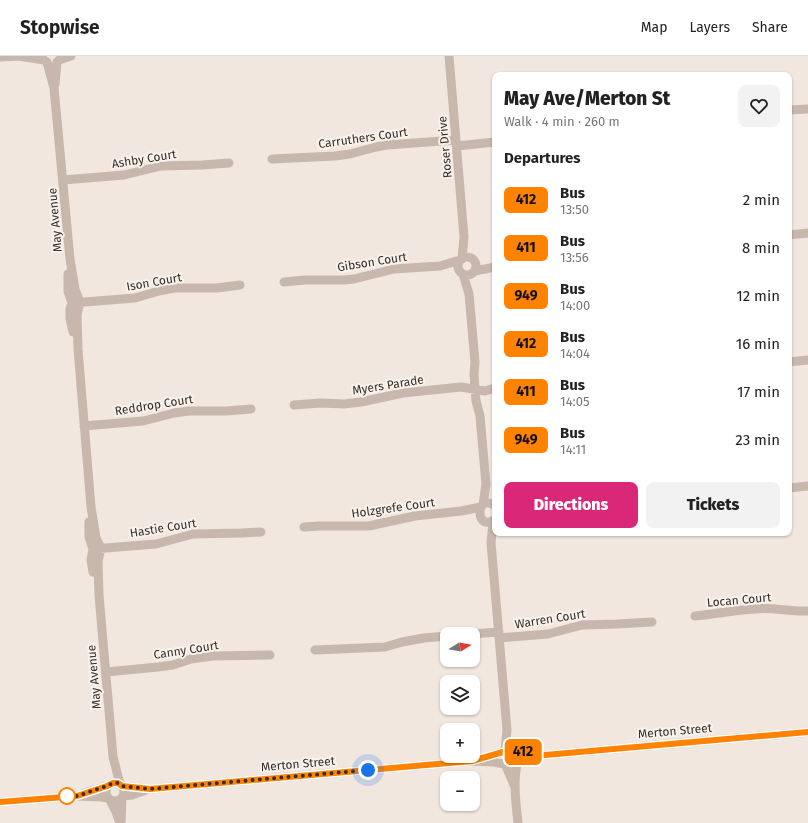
<!DOCTYPE html>
<meta charset="utf-8">
<style>
body{margin:0;font-family:"Fira Sans",sans-serif;background:#f2f2f2;color:#222;height:100vh;display:flex;flex-direction:column;font-size:15px;white-space:nowrap}
*{box-sizing:border-box;margin:0}
p{font-size:13px;color:#767676}
.icon{flex:none;width:22px;height:22px;fill:none;stroke:currentColor;stroke-width:2;stroke-linecap:round;stroke-linejoin:round}
.map{position:relative;flex:1;overflow:hidden}
.side{position:absolute;left:492px;top:16px;width:300px;height:464px;display:flex;flex-direction:column;background:#fff;border-radius:8px;box-shadow:0 1px 3px #0004}
.side>*{flex:none}
.badge{padding:0 8px;border-radius:6px;font-size:14px;line-height:26px}
.needle{width:26px;rotate:79deg}
.fabs{position:absolute;left:440px;top:571px;display:grid;gap:8px}
.fabs a{display:grid;place-items:center;width:40px;height:40px;border-radius:8px;background:#fff;box-shadow:0 1px 3px #0004;font-size:20px}
.you{position:absolute;width:20px;height:20px;margin:-10px;border:3px solid #fff;border-radius:50%;background:#1a73e8;box-shadow:0 0 0 6px #1a73e833}
.map>.badge{position:absolute;translate:-50% -50%;box-shadow:0 0 0 2px #fff}
h2{padding:0 12px;font-size:15px;line-height:36px}
.round{display:grid;place-items:center;flex:none;width:42px;height:42px;border-radius:8px;background:#f2f2f2}
.summary{display:flex;align-items:center;justify-content:space-between;height:68px;padding:0 12px}
h1{font-size:19px;font-weight:800;line-height:30px}
.action{display:flex;gap:8px;margin-top:auto;padding:8px 12px}
.action a{flex:1;height:46px;border-radius:8px;background:#db2777;color:#fff;font-size:16px;font-weight:800;line-height:46px;text-align:center}
.action a+a{background:#f2f2f2;color:#222}
ul{padding:0;list-style:none}
li{display:flex;align-items:center;gap:12px;height:48px;padding:0 12px}
li div{flex:1}
li b{display:block;font-size:15px}
li em{font-style:normal}
li .badge{min-width:44px;font-weight:700;text-align:center}
header{display:flex;align-items:center;gap:24px;box-sizing:border-box;height:56px;padding:0 20px;background:#fff;border-bottom:1px solid #e0e0e0}
header strong{font-size:19px}
nav{display:flex;gap:22px;margin-inline-start:auto;font-size:14px}
.map>svg:first-child{display:block}
.lines{fill:none;stroke-linecap:round;stroke-linejoin:round}
.minor{stroke:#c8b7ac;stroke-width:9}
.line-casing{stroke:#fff;stroke-width:9}
.line{stroke:#ff8200;stroke-width:6}
.walk{stroke:#372d2a;stroke-width:4;stroke-dasharray:0 7.2}
.stop-dot{fill:#fff;stroke:#ff8200;stroke-width:2}
.labels{text-anchor:middle;dominant-baseline:central;stroke-width:4;stroke-linejoin:round;paint-order:stroke}
.street-label{font-size:12px;fill:#372d2a;stroke:#f9f2eb}
</style>
<header>
<strong>Stopwise</strong>
<nav><a>Map</a><a>Layers</a><a>Share</a></nav>
</header>
<div class="map">
<svg width="808" height="767" viewBox="0 0 808 767">
<rect width="100%" height="100%" fill="#f1e7df"/>
<g class="lines">
<path class="minor" d="M449,0L464,181L462,203
M0,1L18,0L44,4
M59,4L71,0
M47,6L54,32L70,203L75,233L80,246L77,259L78,293L91,451L96,482L101,492L98,505L99,539L113,701L120,728
M55,28L57,6
M789,54L808,53
M457,90L495,86
M272,103L335,100L350,98L376,91L387,89L456,84
M63,124L124,119L161,110L202,109L229,107
M789,179L808,177
M458 210a9 9 0 1 1 18 0a9 9 0 1 1-18 0Z
M475,215L495,211
M68,218V235L72,247L70,253V262L73,276
M463,218L469,238L475,306L474,318L475,333L476,345L480,360L486,428L483,449
M284,226L305,224H345L354,223L394,213L440,210L460,204
M72,247L135,242L159,235L174,232H217L240,229
M789,306L808,304
M294,349L321,347L344,348L361,346L403,337L461,331L485,335L495,332
M84,370L143,365L174,357L189,355H226L251,353
M789,432L808,430
M495,450C475,435 475,478 495,463
M495,463L493,466L491,487L507,674L505,695
M89,466V481L93,493L91,504L93,516
M304,471L319,470H369L378,468L415,460L461,455L481,451
M93,493L156,488L193,478L242,477L261,476
M695,560C715,558 735,554 755,553C773,551 790,556 808,555
M471,578L499,576
M499,582L548,578L582,569L617,568L652,566
M315,594L385,591L402,586L424,582L447,580
M106,616L158,611L173,609L191,603L213,600L270,599
M517,695L545,699L808,676
M481,703L503,696
M518,707L542,700
M517,708C513,728 516,747 518,767
M506,710L514,729
M106 736a9 9 0 1 1 18 0a9 9 0 1 1-18 0Z
M122,730L150,733L472,705L494,706L504,708
M84,737L107,730
M123,740L132,739L146,734
M110,744L116,756L120,767
M0,746L77,740L101,741L108,742
M121,767L122,741"/>
</g>
<g class="lines">
<g class="line-casing">
<path id="line" d="M0,746L77,740L107,730L113,727H118L122,730L150,733L472,705L503,696L509,693H514L517,695L545,699L808,676"/>
</g>
<use href="#line" class="line"/>
<path class="walk" d="M67,740L61,741L77,740L107,730L113,727H118L122,730L150,733L368,714"/>
</g>
<circle class="stop-dot" cx="67" cy="740" r="8"/>
<g class="labels">
<g class="street-label">
<text transform="translate(363 82) rotate(-8)">Carruthers Court</text>
<text transform="translate(445 91) rotate(-95)">Roser Drive</text>
<text transform="translate(144 103) rotate(-9)">Ashby Court</text>
<text transform="translate(55 164) rotate(-95)">May Avenue</text>
<text transform="translate(372 206) rotate(-9)">Gibson Court</text>
<text transform="translate(154 226) rotate(-10)">Ison Court</text>
<text transform="translate(388 329) rotate(-9)">Myers Parade</text>
<text transform="translate(154 349) rotate(-9)">Reddrop Court</text>
<text transform="translate(393 452) rotate(-8)">Holzgrefe Court</text>
<text transform="translate(163 472) rotate(-9)">Hastie Court</text>
<text transform="translate(739 544) rotate(-5)">Locan Court</text>
<text transform="translate(550 563) rotate(-9)">Warren Court</text>
<text transform="translate(186 594) rotate(-9)">Canny Court</text>
<text transform="translate(94 621) rotate(-95)">May Avenue</text>
<text transform="translate(675 675) rotate(-5)">Merton Street</text>
<text transform="translate(298 708) rotate(-5)">Merton Street</text>
</g>
</g>
</svg>
<div class="fabs">
<a><svg class="needle" viewBox="-14 -14 28 28"><path d="M0-13l5 13h-10z" fill="#e53935"/><path d="M0 13l5-13h-10z" fill="#767676"/></svg></a>
<a><svg class="icon" aria-label="layers" viewBox="0 0 24 24"><path d="M12 4l9 5-9 5-9-5zM3 14l9 5 9-5"/></svg></a>
<a>+</a>
<a>−</a>
</div>
<div class="you" style="left:368px;top:714px"></div>
<b class="badge" style="left:523px;top:696px;background:#ff8200;color:#111">412</b>
<section class="side">
<div class="summary"><div><h1>May Ave/Merton St</h1><p>Walk · 4 min · 260 m</p></div><a class="round"><svg class="icon" aria-label="heart" viewBox="0 0 24 24"><path d="M12 20l-8-8c-3-5 5-10 8-4 3-6 11-1 8 4z"/></svg></a></div>
<h2>Departures</h2>
<ul>
<li><span class="badge" style="background:#ff8200;color:#111">412</span><div><b>Bus</b><p>13:50</p></div><em>2 min</em></li>
<li><span class="badge" style="background:#ff8200;color:#111">411</span><div><b>Bus</b><p>13:56</p></div><em>8 min</em></li>
<li><span class="badge" style="background:#ff8200;color:#111">949</span><div><b>Bus</b><p>14:00</p></div><em>12 min</em></li>
<li><span class="badge" style="background:#ff8200;color:#111">412</span><div><b>Bus</b><p>14:04</p></div><em>16 min</em></li>
<li><span class="badge" style="background:#ff8200;color:#111">411</span><div><b>Bus</b><p>14:05</p></div><em>17 min</em></li>
<li><span class="badge" style="background:#ff8200;color:#111">949</span><div><b>Bus</b><p>14:11</p></div><em>23 min</em></li>
</ul>
<div class="action"><a>Directions</a><a>Tickets</a></div>
</section>
</div>
